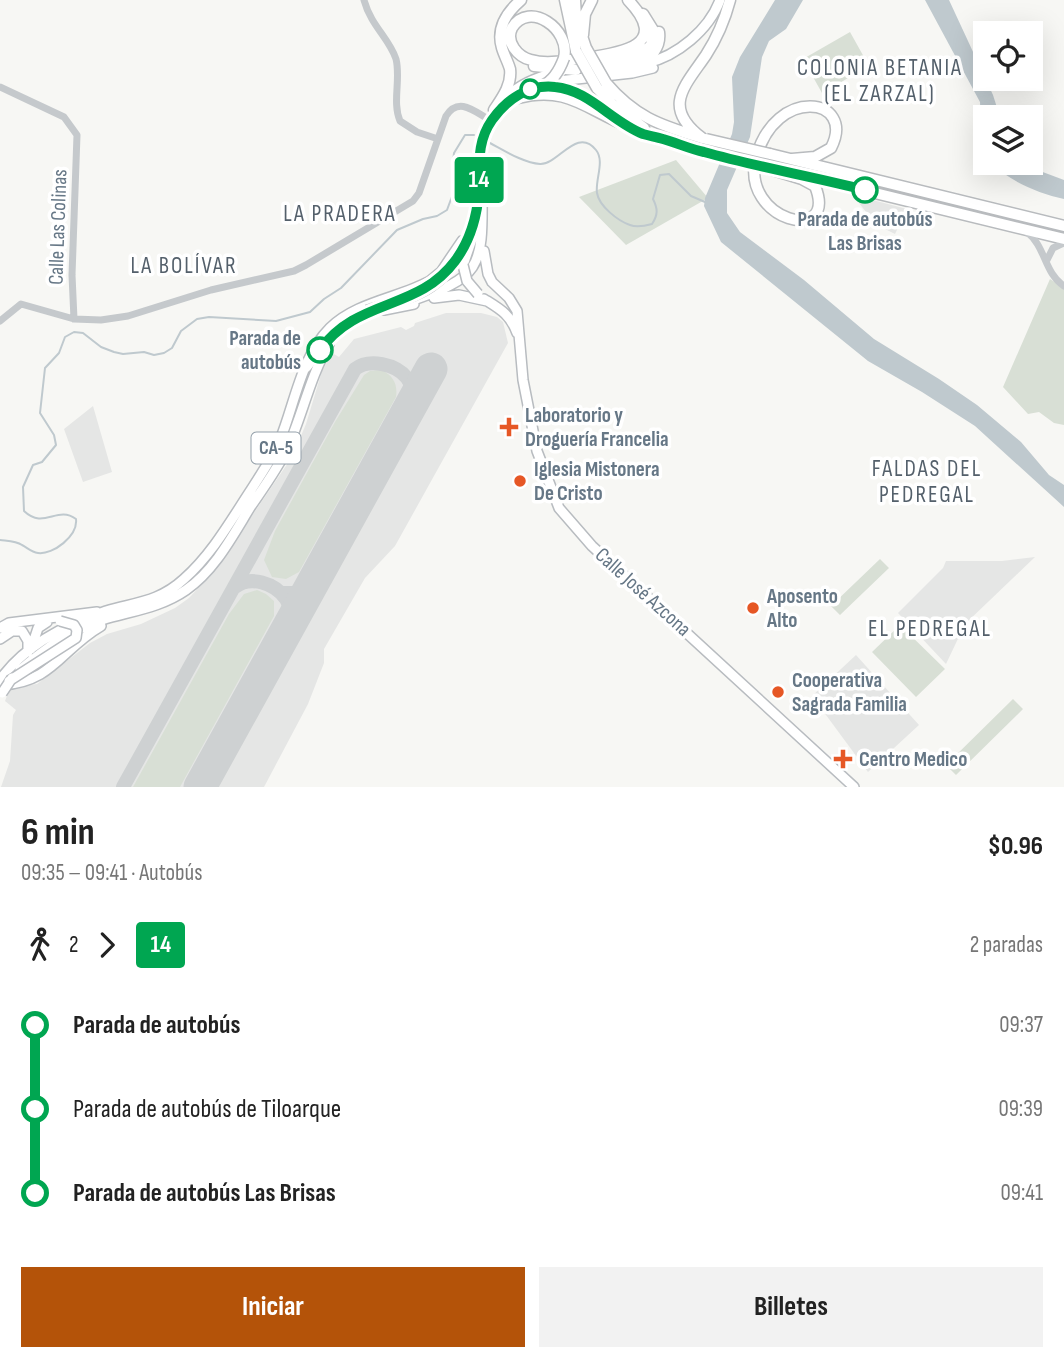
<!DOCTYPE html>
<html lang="es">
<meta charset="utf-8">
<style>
body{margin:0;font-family:"Sofia Sans Condensed",sans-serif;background:#f2f2f2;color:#222;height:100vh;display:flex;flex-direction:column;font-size:26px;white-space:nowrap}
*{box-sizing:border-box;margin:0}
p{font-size:23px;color:#767676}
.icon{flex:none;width:38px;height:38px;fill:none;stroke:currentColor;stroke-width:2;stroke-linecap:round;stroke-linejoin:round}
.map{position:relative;height:787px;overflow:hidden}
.details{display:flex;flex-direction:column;background:#fff;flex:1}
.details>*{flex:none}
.badge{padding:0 14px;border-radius:5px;font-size:24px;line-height:46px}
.buttons{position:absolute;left:973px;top:21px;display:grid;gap:14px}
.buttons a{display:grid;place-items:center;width:70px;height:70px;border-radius:0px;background:#fff;box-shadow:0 7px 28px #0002;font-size:35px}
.map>.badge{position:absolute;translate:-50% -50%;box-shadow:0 0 0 4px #fff}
.legs{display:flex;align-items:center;gap:10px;height:77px;padding:0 21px;font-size:23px}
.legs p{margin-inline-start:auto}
.headline{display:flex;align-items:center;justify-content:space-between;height:119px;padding:0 21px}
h1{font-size:38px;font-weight:700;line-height:52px}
.action{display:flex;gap:14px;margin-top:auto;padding:14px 21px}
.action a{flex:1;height:80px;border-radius:0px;background:#b45309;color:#fff;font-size:28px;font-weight:700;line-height:80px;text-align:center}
.action a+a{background:#f2f2f2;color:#222}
ul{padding:0 21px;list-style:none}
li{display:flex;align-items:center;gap:24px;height:84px;font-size:26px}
li i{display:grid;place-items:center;width:10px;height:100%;margin:0 9px;background:currentColor}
li i::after{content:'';width:18px;height:18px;margin:-9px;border:5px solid;border-radius:50%;background:#fff}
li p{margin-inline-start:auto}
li:first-child i{background:linear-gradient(#0000 50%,currentColor 0)}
li:last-child i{background:linear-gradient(currentColor 50%,#0000 0)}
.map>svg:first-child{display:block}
.built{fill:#e5e6e5}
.green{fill:#d8dfd5}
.water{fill:#bfc9ce}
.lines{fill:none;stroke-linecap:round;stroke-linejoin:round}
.stream{stroke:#bfc9ce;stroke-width:2}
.taxiway{stroke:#ced1d2;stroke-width:14}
.runway{stroke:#ced1d2;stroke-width:33}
.major-casing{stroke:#b8bcc0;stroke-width:12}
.highway-casing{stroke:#b8bbbe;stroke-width:13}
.minor{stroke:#c5c9cc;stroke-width:7}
.major{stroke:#fff;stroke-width:9}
.highway{stroke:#fff;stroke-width:10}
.major-bridge-casing{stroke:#b8bcc0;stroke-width:12;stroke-linecap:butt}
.highway-bridge-casing{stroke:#b8bbbe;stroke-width:13;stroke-linecap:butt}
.major-bridge{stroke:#fff;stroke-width:9}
.highway-bridge{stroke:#fff;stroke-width:10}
.line-1-casing{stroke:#fff;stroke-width:16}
.line-1{stroke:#00a651;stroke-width:10}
.stop-1-dot{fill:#fff;stroke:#00a651;stroke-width:3.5}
.poi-dot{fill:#e65725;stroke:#fff;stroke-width:2.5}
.labels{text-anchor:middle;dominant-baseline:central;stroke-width:7;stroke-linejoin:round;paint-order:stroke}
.shield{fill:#fff;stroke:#94a0aa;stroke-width:2}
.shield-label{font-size:19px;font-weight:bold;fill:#667786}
.stop-label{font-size:21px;font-weight:bold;fill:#667786;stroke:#fff}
.street-label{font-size:21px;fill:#667786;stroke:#fff}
.poi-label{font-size:21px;font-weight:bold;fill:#667786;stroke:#fff;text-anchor:start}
.neighbourhood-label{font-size:23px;letter-spacing:2px;fill:#54606b;stroke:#fff}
</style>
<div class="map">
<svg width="1064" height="787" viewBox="0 0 1064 787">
<rect width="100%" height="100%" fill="#f7f7f4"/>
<path class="built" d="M861,197L907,209L895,234L863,218L866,212L859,203Z
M446,313H481L497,317L503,322L508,343L395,546L365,578L324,649V663L308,704L264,787H1L10,761L13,715L16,710L5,701L10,688L37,684L90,643L107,634L141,624L175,608L189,598L215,570L292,457L306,424L322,371L332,353L339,357L354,339L401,327L406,330L414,326L415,323Z
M93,406L112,472L83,482L64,429Z
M1035,557L965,624L946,664L898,613L943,568L946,561H1002Z
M856,655L919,725L868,772L812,696Z"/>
<path class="green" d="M850,32L869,66L822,93L803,59Z
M676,160L708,198L626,245L579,197Z
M1050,279L1064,288V425L1054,423L1039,412L1028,414L1003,387Z
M381,370C393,375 398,384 396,397L299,572L286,579L272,577L264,560L275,531L335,422L364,375L370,371Z
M880,559L889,568L840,615L831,606Z
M257,590L266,594L274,601V616L180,787H133L229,614L244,594Z
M900,625L945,669L916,697L872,652Z
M1013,699L1023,709L956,775L946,765Z"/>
<path class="water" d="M775,0H803L786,29L769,41L762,57L750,137L727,190V213L740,232L804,280L874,339L939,379L977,405L1021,442L1049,475L1064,485V507L975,426L922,392L868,361L721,242L704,206L705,198L732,134L734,122L732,77L740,57Z
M925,0H949L993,95L1000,117H985V149L982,142L980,102Z
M991,163H1028L1040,171L1064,180V199C1038,193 1011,182 991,163Z"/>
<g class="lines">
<path class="stream" d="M490,143C505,151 524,163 540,164C558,165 577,126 596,150C605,161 595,180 597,193C599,206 618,221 630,225C637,228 645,226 652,224C658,215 658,209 653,199L660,175L669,174L691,196L705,202
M0,540C7,541 16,541 22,545C28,548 31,552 38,553C53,555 78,536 76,519C57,505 44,530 24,511L23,487L33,465L42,462L56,445L54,435L40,413L45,368L59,353L65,337L74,332L83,333L101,347L114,352L123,354L144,352L154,355L164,353L172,348L181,331L197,319L209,317L276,321L310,312L324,299L341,288L397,230L423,219L437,216L447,210L454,191L452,171L454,153L465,135H474"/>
<path class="taxiway" d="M235,587C250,575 275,583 286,599C290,605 291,614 292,621
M281,593H299L312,584
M123,787L355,369C369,358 396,364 407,378C413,386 413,396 411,406"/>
<path class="runway" d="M200,787L431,369"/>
<g class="major-casing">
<path id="major" d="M603,68C617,67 633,67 647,63C677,56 709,30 720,0
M549,82L632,73L653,68
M503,101C518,84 539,76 561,72
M484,251L488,274L492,282L509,298L517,311L523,380L537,451L559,508L592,546L854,787
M463,265L477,225
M434,298L459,295L487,301
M484,299C500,309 510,314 517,333
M408,302C480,277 483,270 482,194
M384,310L414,304
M0,628L9,623L97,612
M0,639L12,631H22L28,641V652
M31,649L38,628L47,622
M20,670C45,649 71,630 102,620C131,611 160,608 186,590C215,570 233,535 251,506C264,487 278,468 288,447C303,413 310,377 329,344
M0,680C24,646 67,624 106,611C136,602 159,602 184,579C212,554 230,522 251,490C261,474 273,457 280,440C295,403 301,357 330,328C356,302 399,298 430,281L441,272L462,241
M2,685C53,682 61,649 101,626"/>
</g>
<g class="highway-casing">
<path id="highway" d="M565,0L576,51
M575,0L576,18L586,48
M583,35L585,14L592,0
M564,58C571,29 529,0 512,28C505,42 518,57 531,60C548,65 568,60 585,58C623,53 671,45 628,0
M639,65C651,57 661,48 659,32
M534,66L576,70
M591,68L633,57L651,46L653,30L643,14
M606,83C634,116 659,125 699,137
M542,86C569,87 586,98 608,112
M597,88L612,104L644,128
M518,98C568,85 586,110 630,127C641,132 649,137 661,138
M494,110C502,98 512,85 510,69C508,62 504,55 502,48C496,28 506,13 521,0
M657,136L702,152
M702,138C661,107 685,86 706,55C717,38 725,19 730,0
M770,154L1064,226
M763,167L802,179L815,186C839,246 740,221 756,158C775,85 857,97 831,148L815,157L792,159
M801,175L1064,239
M306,367C325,344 340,324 367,311"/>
</g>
<path class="minor" d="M364,0C371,26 389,38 396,59C401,79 392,102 400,121L417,132L438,139
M0,87L64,117L77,135L72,275L74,319
M1027,232C1046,247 1044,273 1064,286
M1047,260L1053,248L1064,243
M0,321L21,304L74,319L101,320L128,316L211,290L294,271L306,265L413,201L419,193L446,116C458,97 473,110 488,119"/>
<use href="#major" class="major"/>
<use href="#highway" class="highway"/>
<g class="major-bridge-casing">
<path id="major-bridge" d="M463,265L467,281L478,294
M9,681L76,638L77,630L74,625L60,621
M2,693L12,678"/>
</g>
<g class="highway-bridge-casing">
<path id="highway-bridge" d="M586,48L606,83
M576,51L597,88
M706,139L770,154
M702,152L760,166
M367,311C388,304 413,298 431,286C462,265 478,224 479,188C479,162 477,139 494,117C501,108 512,98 522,92C528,88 535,89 542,86C554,81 560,69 564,58"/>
</g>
<use href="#major-bridge" class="major-bridge"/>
<use href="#highway-bridge" class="highway-bridge"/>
</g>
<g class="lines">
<g class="line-1-casing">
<path id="line-1" d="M320,350C357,298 418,311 455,261C470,241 477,216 479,192C480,165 476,143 492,120C507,99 529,84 555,87C589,90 612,122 643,134C650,136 657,137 663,139C677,143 690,149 704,152C757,167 811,176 865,190"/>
</g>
<use href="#line-1" class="line-1"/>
</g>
<g class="stop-1-dot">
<circle cx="530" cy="89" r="9"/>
<circle cx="865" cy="190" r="12"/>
<circle cx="320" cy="350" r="12"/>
</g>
<g class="poi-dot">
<path d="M505.5 416.5h7v7h7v7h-7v7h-7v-7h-7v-7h7z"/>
<circle cx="520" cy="481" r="7"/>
<circle cx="753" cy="608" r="7"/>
<circle cx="778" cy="692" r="7"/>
<path d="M839.5 748.5h7v7h7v7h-7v7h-7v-7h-7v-7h7z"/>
</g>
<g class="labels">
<rect class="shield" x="251.5" y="432.5" width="49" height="31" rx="5"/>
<g class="shield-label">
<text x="276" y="448">CA-5</text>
</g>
<g class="stop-label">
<text x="865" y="219">Parada de autobús<tspan x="865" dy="24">Las Brisas</tspan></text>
<text x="301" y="338" text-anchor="end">Parada de<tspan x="301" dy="24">autobús</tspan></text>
</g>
<g class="street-label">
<text transform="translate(58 227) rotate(-88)">Calle Las Colinas</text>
<text transform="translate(643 592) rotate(42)">Calle José Azcona</text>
</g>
<g class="poi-label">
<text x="525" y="415">Laboratorio y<tspan x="525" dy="24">Droguería Francelia</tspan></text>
<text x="534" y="469">Iglesia Mistonera<tspan x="534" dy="24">De Cristo</tspan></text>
<text x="767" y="596">Aposento<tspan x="767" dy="24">Alto</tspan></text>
<text x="792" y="680">Cooperativa<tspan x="792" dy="24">Sagrada Familia</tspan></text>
<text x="859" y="759">Centro Medico</text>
</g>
<g class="neighbourhood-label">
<text x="880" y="68">COLONIA BETANIA<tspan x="880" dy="26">(EL ZARZAL)</tspan></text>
<text x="340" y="214">LA PRADERA</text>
<text x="184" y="266">LA BOLÍVAR</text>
<text x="927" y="469">FALDAS DEL<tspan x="927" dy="26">PEDREGAL</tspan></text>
<text x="930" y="629">EL PEDREGAL</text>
</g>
</g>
</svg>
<div class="buttons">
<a><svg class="icon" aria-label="locate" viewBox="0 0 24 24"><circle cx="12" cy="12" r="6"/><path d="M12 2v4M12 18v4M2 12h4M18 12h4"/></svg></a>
<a><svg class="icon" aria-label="layers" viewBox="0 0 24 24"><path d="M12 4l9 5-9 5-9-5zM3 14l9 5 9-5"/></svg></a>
</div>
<b class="badge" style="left:479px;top:180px;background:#00a651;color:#fff">14</b>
</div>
<section class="details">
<div class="headline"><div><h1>6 min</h1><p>09:35 – 09:41 · Autobús</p></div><b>$0.96</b></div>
<div class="legs"><svg class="icon" aria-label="walk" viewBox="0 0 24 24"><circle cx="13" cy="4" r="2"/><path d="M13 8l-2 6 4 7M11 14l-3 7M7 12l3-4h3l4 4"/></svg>2<svg class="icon" aria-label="forward" viewBox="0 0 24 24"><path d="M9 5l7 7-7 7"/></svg><b class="badge" style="background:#00a651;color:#fff">14</b><p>2 paradas</p></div>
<ul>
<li><i style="color:#00a651"></i><b>Parada de autobús</b><p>09:37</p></li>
<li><i style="color:#00a651"></i><span>Parada de autobús de Tiloarque</span><p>09:39</p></li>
<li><i style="color:#00a651"></i><b>Parada de autobús Las Brisas</b><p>09:41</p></li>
</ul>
<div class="action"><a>Iniciar</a><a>Billetes</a></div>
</section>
